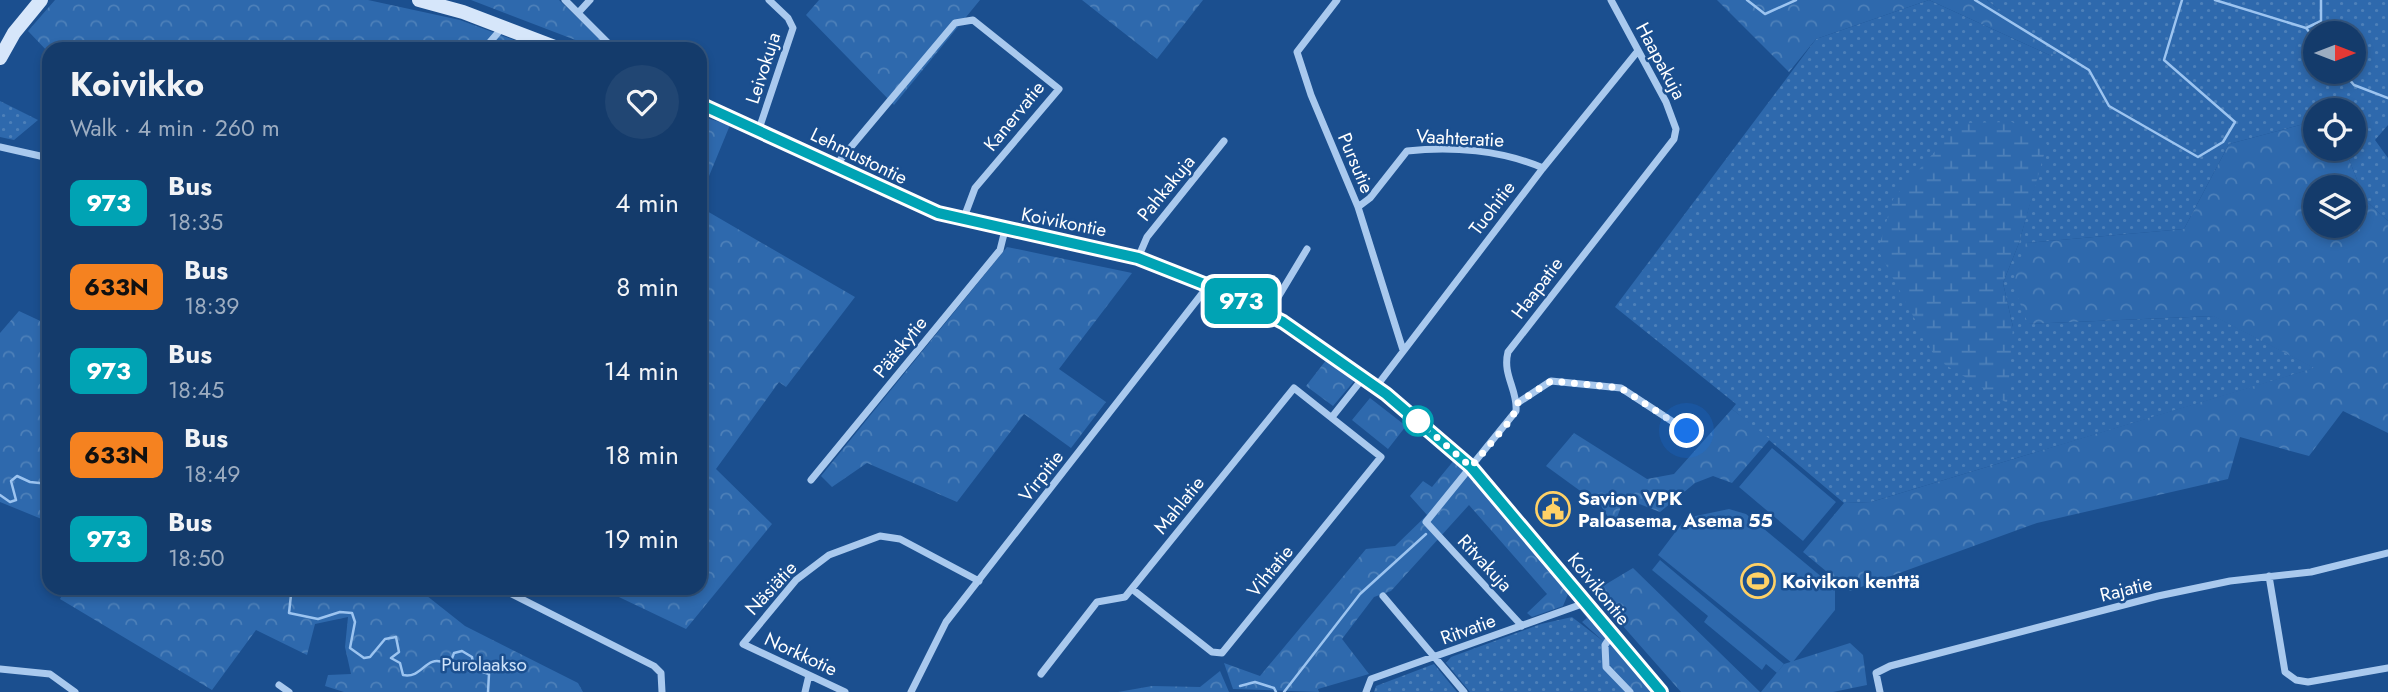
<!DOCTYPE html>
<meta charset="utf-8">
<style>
body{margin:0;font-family:Jost,sans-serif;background:#214673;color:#f1f3f6;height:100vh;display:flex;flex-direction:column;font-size:26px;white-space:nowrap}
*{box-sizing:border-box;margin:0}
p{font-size:23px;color:#9dadc1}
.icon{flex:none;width:38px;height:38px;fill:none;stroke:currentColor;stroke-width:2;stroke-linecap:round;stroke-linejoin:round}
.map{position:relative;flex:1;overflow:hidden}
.drawer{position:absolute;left:42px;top:42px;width:665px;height:553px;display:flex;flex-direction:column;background:#143b6b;border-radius:21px;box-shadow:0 4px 10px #0003,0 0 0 2px #33557e}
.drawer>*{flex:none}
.badge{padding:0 14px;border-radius:10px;font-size:24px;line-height:46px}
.needle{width:46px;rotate:90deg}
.controls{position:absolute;left:2303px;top:21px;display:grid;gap:14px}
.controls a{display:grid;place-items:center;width:63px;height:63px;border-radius:50%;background:#143b6b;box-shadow:0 4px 10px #0003,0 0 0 2px #33557e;font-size:35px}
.you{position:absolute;width:35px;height:35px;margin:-18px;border:5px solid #fff;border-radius:50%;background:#1a73e8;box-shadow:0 0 0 10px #1a73e833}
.map>.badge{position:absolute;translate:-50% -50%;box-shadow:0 0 0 4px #fff}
.round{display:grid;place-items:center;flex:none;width:74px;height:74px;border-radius:37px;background:#214673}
.head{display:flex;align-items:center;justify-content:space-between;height:119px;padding:0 28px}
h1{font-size:33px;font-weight:700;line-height:52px}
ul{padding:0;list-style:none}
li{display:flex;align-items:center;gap:21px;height:84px;padding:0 28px}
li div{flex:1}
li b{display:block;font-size:26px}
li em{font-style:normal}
li .badge{min-width:77px;font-weight:700;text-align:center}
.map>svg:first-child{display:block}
.grass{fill:url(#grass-dots);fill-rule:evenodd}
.forest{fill:url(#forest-crowns);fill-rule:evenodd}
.wetland{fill:url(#wetland-marsh)}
.pitch{fill:#2e69ad}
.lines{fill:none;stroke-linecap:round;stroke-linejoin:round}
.stream{stroke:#9cc4f0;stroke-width:2.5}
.street{stroke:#a9c9ee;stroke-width:7}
.secondary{stroke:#d6e6fa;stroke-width:14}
.line-casing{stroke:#fff;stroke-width:16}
.line{stroke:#00a3b4;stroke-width:10}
.walk{stroke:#fff;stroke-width:7;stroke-dasharray:0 12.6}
.stop-dot{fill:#fff;stroke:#00a3b4;stroke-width:3.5}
.labels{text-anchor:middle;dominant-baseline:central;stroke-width:5;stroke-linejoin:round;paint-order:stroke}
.street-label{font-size:19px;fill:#fff;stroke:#1b4f8f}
.poi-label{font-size:19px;font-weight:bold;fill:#fff;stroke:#1b4f8f;text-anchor:start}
.park-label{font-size:19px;fill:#cfe3fa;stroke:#1b4f8f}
</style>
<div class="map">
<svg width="2388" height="692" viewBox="0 0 2388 692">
<defs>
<pattern id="grass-dots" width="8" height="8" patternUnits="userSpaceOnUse" patternTransform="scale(1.75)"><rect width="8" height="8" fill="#2e69ad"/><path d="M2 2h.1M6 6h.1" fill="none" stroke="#4d80b9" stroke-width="1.8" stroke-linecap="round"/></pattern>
<pattern id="forest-crowns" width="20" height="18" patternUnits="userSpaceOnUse" patternTransform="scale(1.75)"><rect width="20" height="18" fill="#2e69ad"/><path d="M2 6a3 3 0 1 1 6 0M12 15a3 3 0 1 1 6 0" fill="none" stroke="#4d80b9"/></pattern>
<pattern id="wetland-marsh" width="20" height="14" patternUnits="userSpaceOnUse" patternTransform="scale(1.75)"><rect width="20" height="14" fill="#2e69ad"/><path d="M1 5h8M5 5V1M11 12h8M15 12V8" fill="none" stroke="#4d80b9"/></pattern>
</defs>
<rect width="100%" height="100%" fill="#1b4f8f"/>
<path class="grass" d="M1929,0L2054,57L1987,0H2388V125L2375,140L2388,158V221L2365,200L2345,149H2354V110H2315V121L2229,144L2184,229L2027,243L2028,324L2214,316L2315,368L1871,502L1844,503L1732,409L1736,404L1615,307L1816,39ZM2315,33H2354V72H2315ZM2046,144L2019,243L2003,283L2013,327L1878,250Z
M0,101L38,120L14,140L0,137Z
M1572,617L1603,641L1610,665L1634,692H1470L1446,663L1451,657L1541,624Z
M1434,664L1457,692H1374L1376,686Z"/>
<path class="forest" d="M55,0H368L460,20L538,49H49V53L28,31Z
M471,0H559L610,49H599Z
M819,0H980L894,105L806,15Z
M1082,0H1203L1157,59Z
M1717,0H1987L2058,59L1929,0L1816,39L1789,72Z
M700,116L730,125L700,198Z
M2315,121V149H2345L2365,200L2388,221V433L2343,411L2309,456L2240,437L2228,479L2037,523L1850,591L1803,552L1844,503L1871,502L2314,368L2213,316L2028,324L2013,285L2026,243L2184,229L2229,144ZM2315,187H2354V226H2315Z
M700,207L855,297L786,387L779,382L716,469L772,524L686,629L600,588H700Z
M1007,247L1132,273L1059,369L1106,402L1071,448L1024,414L957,502L867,463L832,487L821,476Z
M19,311L49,325V522L0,502V333Z
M1327,359L1355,380L1333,406L1306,386Z
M1370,398L1406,426L1388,449L1352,420Z
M1732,409L1770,439L1732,483L1713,476L1695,483L1660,512L1624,498L1614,526L1601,506L1546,466L1574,433L1647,479L1674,474Z
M1455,459L1657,692H1634L1610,665L1603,641L1582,622L1587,618L1568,594L1563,606L1532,617L1527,613L1547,594L1469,505L1391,591L1374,597L1342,639L1369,674L1318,689L1319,692L1233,689L1224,663L1260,676L1366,549L1395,546L1427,515L1410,496L1423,481L1432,487Z
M1633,568L1760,692H1681L1593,592Z
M66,588H417L465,626L578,683L583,692H344L325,686L328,675L351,674L345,647L348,617L315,624L307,655L256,630L212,690L60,599Z
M1850,643L1863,655L1867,685L1833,692H1761L1784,664Z
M1220,671L1229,692H1118L1152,686L1200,687Z"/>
<path class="wetland" d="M2012,122L2047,144L2019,243L2003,283L2013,327L2007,403L1936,359L1878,250L1893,199L1960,123Z"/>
<path class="pitch" d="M1772,448L1836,502L1803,541L1739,487Z
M1729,509L1746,514L1835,588V610L1792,663L1658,555L1686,518Z
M1660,560L1784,664L1777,673L1766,664L1762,670L1704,622L1708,616L1652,570Z"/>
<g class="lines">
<path class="stream" d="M1747,0L1765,14L1796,0
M1975,0L2089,70L2109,106L2198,157L2223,142L2235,122L2164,60L2182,0
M2215,0L2306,28L2315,39
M2306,28L2321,21V0
M2343,72L2354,85L2388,98
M0,495L10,502L16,500L11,481L17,476L30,482L49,484
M286,588L291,595L289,613L318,619L340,612L352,613L355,622L350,648L364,658L370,657L385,639L396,637L399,652L391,658L400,663L403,675C423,679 425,654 445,663L451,661L454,653L462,651L472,657L474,669L489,674L488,692
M1240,686L1255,682L1274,688L1276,692
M1284,692L1360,594L1426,534"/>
<path class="street" d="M565,0L614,49
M1337,0L1297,52L1311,95L1358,207L1403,350
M578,13L590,0
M484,49L502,28
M759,129L793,28L788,18L769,0
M0,147L49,158
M835,166L955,23L973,20L1059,89L975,188L963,220
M1358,207L1370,198L1407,151C1452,146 1501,150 1543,168
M1138,258L1147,237L1224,141
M1268,314L1307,249
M1376,387L1543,168L1637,52
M1516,404L1551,381L1621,388L1687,431
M1332,417L1363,378
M811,480L1000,250L1005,230
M2269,576L2285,672L2296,680L2308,682L2388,668
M500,588L654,666L661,673L662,692
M1383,596L1464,692
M1522,626L1426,522L1516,411C1518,390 1502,375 1508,352L1674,139L1676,129L1666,102L1611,0
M1611,636L1605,645L1606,667L1630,692
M0,669L50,674L75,692
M1041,674L1097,602L1125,597C1181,527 1238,458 1294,388L1381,457L1222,653L1212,652L1132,589
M279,685L289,692
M805,692L809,675
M845,692L743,644L796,580L829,555L880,536L900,539L979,581
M911,692L946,622L1208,286
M1366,692L1371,679L1585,603
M1880,692L1876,673L1890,666L2158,596L2230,581L2311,572L2388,553"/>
<path class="secondary" d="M419,0L463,12L560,49
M0,58L14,33L41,0
M700,104L938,213L1138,258L1219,290L1283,322L1386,394L1471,467L1661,692"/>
</g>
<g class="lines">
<g class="line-casing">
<path id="line" d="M700,104L938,213L1138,258L1219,290L1283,322L1386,394L1471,467L1661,692"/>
</g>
<use href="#line" class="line"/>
<path class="walk" d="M1418,421L1471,467L1513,417L1516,404L1551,381L1621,388L1687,431"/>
</g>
<defs>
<g id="civic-ring" transform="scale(1.75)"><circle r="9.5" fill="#1b4f8f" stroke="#ffd166" stroke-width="1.5"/><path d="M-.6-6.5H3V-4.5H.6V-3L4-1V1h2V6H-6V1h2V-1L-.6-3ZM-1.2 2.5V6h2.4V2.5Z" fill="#ffd166"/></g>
<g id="stadium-ring" transform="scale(1.75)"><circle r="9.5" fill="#1b4f8f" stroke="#ffd166" stroke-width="1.5"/><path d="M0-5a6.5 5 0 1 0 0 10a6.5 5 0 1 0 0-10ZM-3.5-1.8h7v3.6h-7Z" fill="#ffd166"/></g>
</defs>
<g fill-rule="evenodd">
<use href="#civic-ring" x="1553" y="509"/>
<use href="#stadium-ring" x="1758" y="581"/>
</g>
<circle class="stop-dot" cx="1418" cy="421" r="14"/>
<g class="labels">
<g class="street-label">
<text transform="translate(1661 61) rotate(62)">Haapakuja</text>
<text transform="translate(763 68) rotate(-72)">Leivokuja</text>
<text transform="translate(1014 116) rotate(-51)">Kanervatie</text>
<text transform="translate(1460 138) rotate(3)">Vaahteratie</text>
<text transform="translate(859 156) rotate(26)">Lehmustontie</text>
<text transform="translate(1356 163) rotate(67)">Pursutie</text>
<text transform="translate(1166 188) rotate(-51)">Pahkakuja</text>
<text transform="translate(1492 208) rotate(-53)">Tuohitie</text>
<text transform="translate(1064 222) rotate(11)">Koivikontie</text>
<text transform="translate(1537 288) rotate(-53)">Haapatie</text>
<text transform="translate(900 347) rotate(-51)">Pääskytie</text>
<text transform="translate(1041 476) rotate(-52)">Virpitie</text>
<text transform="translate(1179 505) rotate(-51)">Mahlatie</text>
<text transform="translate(1485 563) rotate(47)">Ritvakuja</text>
<text transform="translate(1270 571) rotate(-51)">Vihtatie</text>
<text transform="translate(771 588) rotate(-47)">Näsiätie</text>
<text transform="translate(1599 589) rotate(51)">Koivikontie</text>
<text transform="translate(2126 589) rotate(-14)">Rajatie</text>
<text transform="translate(1468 629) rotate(-20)">Ritvatie</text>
<text transform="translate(801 654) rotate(25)">Norkkotie</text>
</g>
<g class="poi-label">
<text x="1578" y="498">Savion VPK<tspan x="1578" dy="22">Paloasema, Asema 55</tspan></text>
<text x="1782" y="581">Koivikon kenttä</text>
</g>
<g class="park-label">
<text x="484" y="664">Purolaakso</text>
</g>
</g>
</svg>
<div class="controls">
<a><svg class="needle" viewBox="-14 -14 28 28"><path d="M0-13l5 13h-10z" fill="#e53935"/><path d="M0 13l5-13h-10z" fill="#9dadc1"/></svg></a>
<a><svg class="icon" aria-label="locate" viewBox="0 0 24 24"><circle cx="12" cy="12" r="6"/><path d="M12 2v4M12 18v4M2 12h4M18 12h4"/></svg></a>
<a><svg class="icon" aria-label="layers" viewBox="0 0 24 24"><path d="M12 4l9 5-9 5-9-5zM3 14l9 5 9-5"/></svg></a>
</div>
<div class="you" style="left:1687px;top:431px"></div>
<b class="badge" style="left:1241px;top:301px;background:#00a3b4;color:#fff">973</b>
<section class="drawer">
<div class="head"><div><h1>Koivikko</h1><p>Walk · 4 min · 260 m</p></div><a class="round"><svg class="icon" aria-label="heart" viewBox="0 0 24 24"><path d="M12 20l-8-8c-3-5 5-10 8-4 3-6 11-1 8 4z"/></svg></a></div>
<ul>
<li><span class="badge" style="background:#00a3b4;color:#fff">973</span><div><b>Bus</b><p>18:35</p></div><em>4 min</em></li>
<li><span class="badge" style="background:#f58220;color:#111">633N</span><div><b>Bus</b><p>18:39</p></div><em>8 min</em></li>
<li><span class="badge" style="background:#00a3b4;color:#fff">973</span><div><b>Bus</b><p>18:45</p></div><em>14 min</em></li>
<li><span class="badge" style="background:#f58220;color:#111">633N</span><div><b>Bus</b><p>18:49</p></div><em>18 min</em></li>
<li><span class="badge" style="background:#00a3b4;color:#fff">973</span><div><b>Bus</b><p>18:50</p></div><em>19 min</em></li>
</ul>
</section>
</div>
